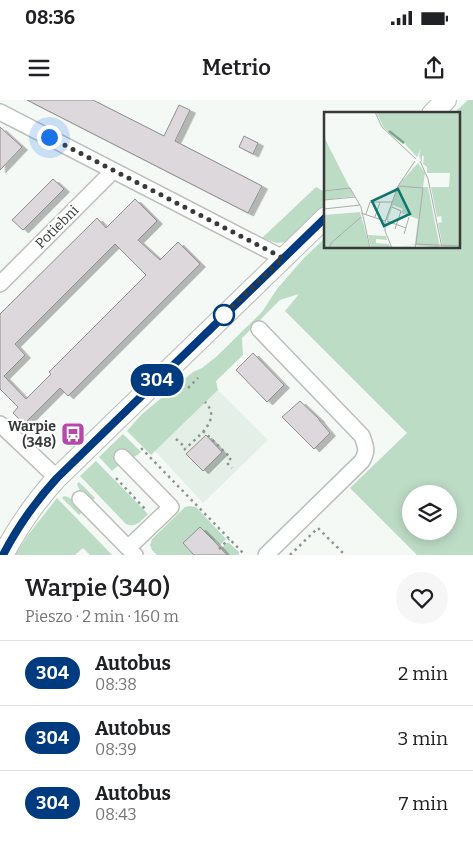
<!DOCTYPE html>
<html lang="pl">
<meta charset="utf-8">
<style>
body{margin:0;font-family:Bitter,serif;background:#f6f6f6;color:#202124;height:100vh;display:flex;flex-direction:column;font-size:19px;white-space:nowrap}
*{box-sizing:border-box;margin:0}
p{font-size:16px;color:#757577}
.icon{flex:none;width:28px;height:28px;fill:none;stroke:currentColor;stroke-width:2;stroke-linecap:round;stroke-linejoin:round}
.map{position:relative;height:455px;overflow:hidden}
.sheet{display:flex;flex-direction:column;background:#fff;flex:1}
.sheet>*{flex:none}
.badge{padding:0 10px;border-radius:16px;font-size:18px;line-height:32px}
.controls{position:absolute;left:402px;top:385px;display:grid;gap:10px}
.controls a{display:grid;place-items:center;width:55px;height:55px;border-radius:50%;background:#fff;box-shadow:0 2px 12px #0003;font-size:25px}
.you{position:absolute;width:25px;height:25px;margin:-12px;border:4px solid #fff;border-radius:50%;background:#1a73e8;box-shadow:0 0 0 8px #1a73e833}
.map>.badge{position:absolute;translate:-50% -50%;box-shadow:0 0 0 2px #fff}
.round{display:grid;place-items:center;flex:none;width:52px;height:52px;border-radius:26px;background:#f6f6f6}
.overview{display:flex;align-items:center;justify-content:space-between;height:85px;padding:0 25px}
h1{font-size:24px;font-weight:600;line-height:38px}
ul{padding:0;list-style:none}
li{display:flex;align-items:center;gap:15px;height:65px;padding:0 25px;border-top:1px solid #e0e0e0}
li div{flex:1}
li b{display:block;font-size:19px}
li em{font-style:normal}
li .badge{min-width:55px;font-weight:700;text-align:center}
.status{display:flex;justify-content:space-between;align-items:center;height:35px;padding:0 25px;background:#fff;direction:ltr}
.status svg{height:14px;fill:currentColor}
header{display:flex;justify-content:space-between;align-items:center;height:65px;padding:0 25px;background:#fff;font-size:22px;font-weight:600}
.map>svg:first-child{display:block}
.built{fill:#e4f0e7}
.green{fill:#bddcc6;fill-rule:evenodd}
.building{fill:#dcd8db;stroke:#918d90;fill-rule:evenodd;filter:url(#shadow)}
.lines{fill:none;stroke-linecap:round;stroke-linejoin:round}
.minor-casing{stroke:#babfbb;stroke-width:18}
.tertiary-casing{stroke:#babfbb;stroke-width:22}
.path{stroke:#919492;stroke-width:2.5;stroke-dasharray:2.5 4;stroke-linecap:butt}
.minor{stroke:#fff;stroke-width:15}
.tertiary{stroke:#fff;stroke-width:20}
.line-casing{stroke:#fff;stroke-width:11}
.line{stroke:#003b80;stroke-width:8}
.walk{stroke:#383a39;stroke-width:5;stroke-dasharray:0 9}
.stop-dot{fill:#fff;stroke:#003b80;stroke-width:2.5}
.labels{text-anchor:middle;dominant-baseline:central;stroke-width:4.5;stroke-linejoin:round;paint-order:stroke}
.street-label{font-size:14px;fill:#383a39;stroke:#fff}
.poi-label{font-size:14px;font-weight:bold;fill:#383a39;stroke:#fff;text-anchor:end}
.inset-river{fill:none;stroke:#79a888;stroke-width:2.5}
.inset-road{fill:none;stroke:#a9adaa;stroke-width:1}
.view{fill:#0f766e;fill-opacity:0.15;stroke:#0f766e;stroke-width:2.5}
.inset-edge{fill:none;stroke:#383a39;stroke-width:2.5}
</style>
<div class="status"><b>08:36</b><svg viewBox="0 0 49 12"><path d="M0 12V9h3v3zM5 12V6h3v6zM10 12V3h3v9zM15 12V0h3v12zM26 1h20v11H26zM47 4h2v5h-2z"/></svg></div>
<header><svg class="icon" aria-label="menu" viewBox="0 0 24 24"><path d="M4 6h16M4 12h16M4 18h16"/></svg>Metrio<svg class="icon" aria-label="share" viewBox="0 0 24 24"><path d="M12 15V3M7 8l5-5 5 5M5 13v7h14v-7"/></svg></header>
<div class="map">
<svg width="473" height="455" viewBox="0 0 473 455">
<defs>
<filter id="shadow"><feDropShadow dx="5.5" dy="3" stdDeviation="0" flood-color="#0004"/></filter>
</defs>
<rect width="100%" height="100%" fill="#f4f9f5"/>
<path class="built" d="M218,290L268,340L203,403L155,351Z"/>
<path class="green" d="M468,0H473V455H417L350,388L407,333L285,211L299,194L280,200L242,238L243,255L216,281L218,290L151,355L127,331L141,315L177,285L193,272L202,268L216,257L262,212L277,189L304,158L325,138L326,148H459V14H453ZM411,394H449V431H411Z
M316,87L325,92V104L287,142L277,143L262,138Z
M123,334L141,352C131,361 122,361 112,371L99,357Z
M96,361L148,414C141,421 136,428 126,424L80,376Z
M79,382L95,398L91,402L79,389L77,384Z
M64,396L70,398L83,411L79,415L62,398Z
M57,398L112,455H90L83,448L75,455H15L28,435Z
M190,406L196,407L226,439L220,445L215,440L214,441L200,427L183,443L194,455H157L152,450L150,445L152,439L185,407Z
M228,442L239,452V455H227L224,451L222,452L219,450Z"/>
<path class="building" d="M27,0H93L164,36L179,5L190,10L175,41L262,86L248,113Z
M0,27L22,47L0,70Z
M244,36L258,43L253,54L239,47Z
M53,79L64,89L23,130L12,120Z
M135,99L157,121L138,140L160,160L178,142L200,164L68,296L60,288L24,324L13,313L18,307L0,289V214L97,118L106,128ZM115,144L146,175L49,272L51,274L26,299L4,276L25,255L15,244Z
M253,253L284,285L267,302L236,270Z
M300,301L319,319V320L330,333L314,349L282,317Z
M206,335L222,352L203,371L186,354Z
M200,427L214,441L227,455H194L183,443Z"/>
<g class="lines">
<g class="minor-casing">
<path id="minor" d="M0,12L283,158
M0,184L113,71
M259,229L362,336C366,347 368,350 362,361L266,455
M0,324L57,378
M122,357L171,407L128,448
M80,399L135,455"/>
</g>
<g class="tertiary-casing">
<path id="tertiary" d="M432,14L446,0
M3,455C19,425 34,403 57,378L326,117"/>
</g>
<path class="path" d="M188,288L198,278
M203,331L231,358L227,363L232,368
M176,339L186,348
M141,348L245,455
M184,350C197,337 223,320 205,302
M116,378L146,410
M219,449L229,439
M290,455L318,428L345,455"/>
<use href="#minor" class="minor"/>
<use href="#tertiary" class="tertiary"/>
</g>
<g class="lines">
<g class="line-casing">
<path id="line" d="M3,455C18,426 35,402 57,378L326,117"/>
</g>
<use href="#line" class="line"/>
<path class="walk" d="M49,37L283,158L224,215"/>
</g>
<defs>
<g id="bus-square" transform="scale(1.25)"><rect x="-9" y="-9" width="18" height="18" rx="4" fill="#b649a8" stroke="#fff"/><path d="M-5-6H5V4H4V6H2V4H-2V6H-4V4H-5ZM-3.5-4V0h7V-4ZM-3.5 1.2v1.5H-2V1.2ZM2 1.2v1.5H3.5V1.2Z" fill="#fff"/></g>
</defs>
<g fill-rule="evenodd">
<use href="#bus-square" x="73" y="334"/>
</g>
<circle class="stop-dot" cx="224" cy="215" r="10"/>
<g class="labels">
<g class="street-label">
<text transform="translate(57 127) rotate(-45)">Potiebni</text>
</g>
<g class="poi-label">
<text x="56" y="326">Warpie<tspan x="56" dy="16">(348)</tspan></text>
</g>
</g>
<g transform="translate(324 12)">
<rect width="136" height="136" fill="#f4f9f5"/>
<path d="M52,0H136V136H119L114,111L118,110L117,104L113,105L107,75H125L126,61H103V55L99,52L100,45L98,43V51L95,44L97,36L93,45L81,32L83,30L80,32L60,16ZM0,23L2,29L30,84L0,88ZM94,51L101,61L99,75H104L116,136L88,133L73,136L91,132L94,107L77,101L79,97L69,93L64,107L67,108H62L75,72ZM36,100L46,136H0V103ZM44,123L62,124L63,128L52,127V131L65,132L67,136H47Z" fill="#bddcc6"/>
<path class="inset-river" d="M65,19L80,31"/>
<path class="inset-road" d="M51,0L58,15L92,47M96,49L104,67L118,136M74,74L99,76L92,132M0,79L26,76L37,95L46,136M0,88L31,85M68,95L77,99L71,117M0,97L36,93M37,101L61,109M42,102L46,90H68M51,105L56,90M63,109L82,116M80,122L85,105M5,136L7,131L37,105M68,136L61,119V110L74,74L91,49M91,136L92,132L137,134"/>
<path class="view" d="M74,77L86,102L60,114L48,89Z"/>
<rect width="136" height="136" class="inset-edge"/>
</g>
</svg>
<div class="controls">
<a><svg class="icon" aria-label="layers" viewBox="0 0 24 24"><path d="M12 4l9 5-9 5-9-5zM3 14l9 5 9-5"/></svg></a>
</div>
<div class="you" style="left:49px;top:37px"></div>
<b class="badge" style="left:157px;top:280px;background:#003b80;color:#fff">304</b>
</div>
<section class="sheet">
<div class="overview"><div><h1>Warpie (340)</h1><p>Pieszo · 2 min · 160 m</p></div><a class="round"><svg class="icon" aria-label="heart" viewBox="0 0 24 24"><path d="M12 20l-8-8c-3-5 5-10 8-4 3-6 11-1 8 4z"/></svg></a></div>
<ul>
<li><span class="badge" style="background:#003b80;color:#fff">304</span><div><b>Autobus</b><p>08:38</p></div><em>2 min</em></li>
<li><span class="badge" style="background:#003b80;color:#fff">304</span><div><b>Autobus</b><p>08:39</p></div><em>3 min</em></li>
<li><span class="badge" style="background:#003b80;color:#fff">304</span><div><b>Autobus</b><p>08:43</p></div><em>7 min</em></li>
</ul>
</section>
